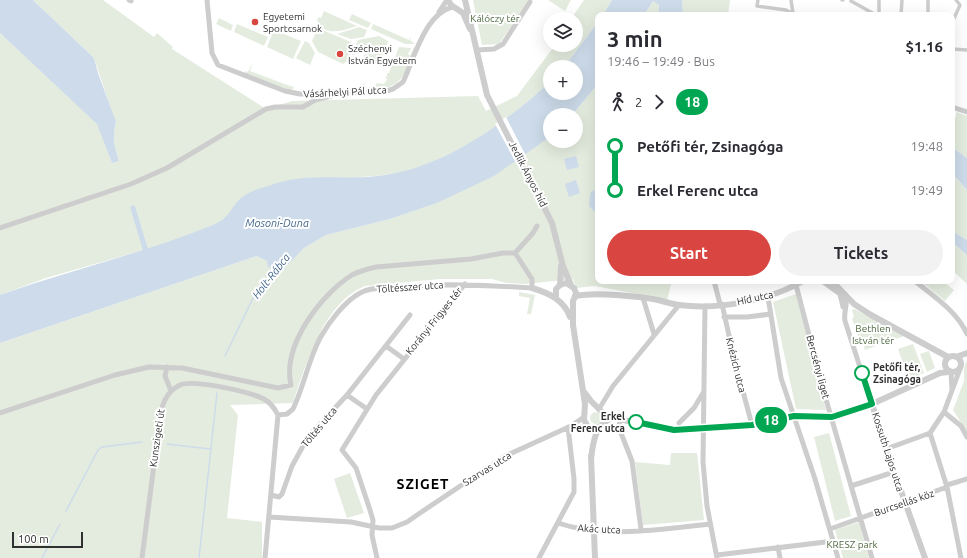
<!DOCTYPE html>
<meta charset="utf-8">
<style>
body{margin:0;font-family:Ubuntu,sans-serif;background:#f2f2f3;color:#2b2b33;height:100vh;display:flex;flex-direction:column;font-size:15px;white-space:nowrap}
*{box-sizing:border-box;margin:0}
p{font-size:13px;color:#7c7c81}
.icon{flex:none;width:22px;height:22px;fill:none;stroke:currentColor;stroke-width:2;stroke-linecap:round;stroke-linejoin:round}
.map{position:relative;flex:1;overflow:hidden}
.side{position:absolute;left:595px;top:12px;width:360px;height:272px;display:flex;flex-direction:column;background:#fff;border-radius:8px;box-shadow:0 4px 16px #0002}
.side>*{flex:none}
.badge{padding:0 8px;border-radius:13px;font-size:14px;line-height:26px}
.fabs{position:absolute;left:543px;top:12px;display:grid;gap:8px}
.fabs a{display:grid;place-items:center;width:40px;height:40px;border-radius:50%;background:#fff;box-shadow:0 4px 16px #0002;font-size:20px}
.scale{position:absolute;left:12px;bottom:10px;width:71px;box-sizing:border-box;padding-left:4px;border:2px solid #303030;border-top:0;font-size:11px;line-height:14px;white-space:nowrap;color:#303030;-webkit-text-stroke:3px #fff;paint-order:stroke}
.map>.badge{position:absolute;translate:-50% -50%;box-shadow:0 0 0 2px #fff}
.legs{display:flex;align-items:center;gap:6px;height:44px;padding:0 12px;font-size:13px}
.legs p{margin-inline-start:auto}
.headline{display:flex;align-items:center;justify-content:space-between;height:68px;padding:0 12px}
h1{font-size:22px;font-weight:600;line-height:30px}
.cta{display:flex;gap:8px;margin-top:auto;padding:8px 12px}
.cta a{flex:1;height:46px;border-radius:24px;background:#d94540;color:#fff;font-size:16px;font-weight:600;line-height:46px;text-align:center}
.cta a+a{background:#f2f2f3;color:#2b2b33}
ul{padding:0 12px;list-style:none}
li{display:flex;align-items:center;gap:14px;height:44px;font-size:15px}
li i{display:grid;place-items:center;width:6px;height:100%;margin:0 5px;background:currentColor}
li i::after{content:'';width:10px;height:10px;margin:-5px;border:3px solid;border-radius:50%;background:#fff}
li p{margin-inline-start:auto}
li:first-child i{background:linear-gradient(#0000 50%,currentColor 0)}
li:last-child i{background:linear-gradient(currentColor 50%,#0000 0)}
.map>svg:first-child{display:block}
.green{fill:#e4ecdf}
.water{fill:#cddbea}
.pier{fill:#fff}
.lines{fill:none;stroke-linecap:round;stroke-linejoin:round}
.stream{stroke:#cddbea;stroke-width:1.5}
.canal{stroke:#cddbea;stroke-width:5}
.pedestrian{stroke:#cdcdcd;stroke-width:3.5}
.minor{stroke:#cdcdcd;stroke-width:5}
.tertiary{stroke:#cdcdcd;stroke-width:6}
.line-1-casing{stroke:#fff;stroke-width:9}
.line-1{stroke:#00a651;stroke-width:6}
.poi-dot{fill:#d94540;stroke:#fff;stroke-width:1.5}
.stop-1-dot{fill:#fff;stroke:#00a651;stroke-width:2}
.labels{text-anchor:middle;dominant-baseline:central;stroke-width:4;stroke-linejoin:round;paint-order:stroke}
.poi-label{font-size:10px;fill:#303030;stroke:#fff;text-anchor:start}
.park-label{font-size:10px;fill:#4f6940;stroke:#fff}
.street-label{font-size:10px;fill:#303030;stroke:#fff}
.stop-label{font-size:10px;font-weight:bold;fill:#303030;stroke:#fff;text-anchor:start}
.water-label{font-size:11px;font-style:italic;fill:#43688c;stroke:#fff}
.district-label{font-size:14px;font-weight:bold;letter-spacing:1px;fill:#000;stroke:#fff}
</style>
<div class="map">
<svg width="967" height="558" viewBox="0 0 967 558">
<rect width="100%" height="100%" fill="#fff"/>
<path class="green" d="M33,0H103L154,37L157,33L173,47L172,49L266,109L292,101L478,96L486,111L517,96L555,45H576V19H571L584,0H612L603,15H598V22L564,67H550V82C512,117 464,153 413,169C391,176 369,176 347,178C311,183 275,193 240,199L225,220L214,225L168,243L46,278L0,295V33L98,124L112,163L119,161C115,148 111,136 116,124L94,58Z
M473,0H529L499,44L482,45Z
M548,0H571L565,11Z
M682,0H730L728,15H683Z
M653,1L659,4L658,15H644Z
M324,11L357,26C344,30 324,38 317,20L319,17L321,18Z
M352,14L371,23L368,28L349,20Z
M219,18L233,25L231,31L216,24Z
M237,24L268,37L264,46L234,32Z
M373,24L409,40L411,36L410,40L415,44H405L371,29Z
M359,27L367,30L364,37L351,39L337,34Z
M320,29L351,42L354,45L346,62L343,64L318,52L312,41L317,30Z
M274,30L301,41L293,59L267,47Z
M379,36L388,41L387,45L352,55L358,40Z
M305,41L309,43L315,53L310,65L296,58Z
M399,47L411,48L408,54L410,56L414,47L416,48C401,81 403,89 363,90L362,89L363,84L365,82L364,86L373,90L377,83L384,84L387,79L385,78L387,76V73H389Z
M386,48L378,65L363,58L364,55L369,53L373,55L375,52Z
M253,62L250,71L290,86L294,87L293,89L290,90L245,75V71L248,72Z
M598,84V281H672L667,300L595,286L576,288L573,279L526,284L506,283L492,279H440L365,286C323,303 306,365 293,403L230,405L238,415L227,518L262,522V558H0V343L257,256L263,257L283,270L304,248L326,235L390,219L437,203L494,175L550,137V141H576V115H572Z
M957,112L967,116V158L952,147V118L955,119Z
M952,173L967,190V240L952,231Z
M952,242L967,255V284L952,270Z
M923,281H943L954,290L945,301L922,282Z
M519,292L535,295L531,314H527L530,298L519,296Z
M796,294L826,410L796,409L773,302Z
M854,309L860,312L904,336L865,350L862,339H859L852,318L854,317L852,310Z
M913,344L924,373L909,379L898,349Z
M929,351L935,368L927,372L920,354Z
M967,360V432L953,410L964,381V368Z
M590 418a6 6 0 1 1 12 0a6 6 0 1 1-12 0Z
M829,433L851,516L835,521L814,437Z
M671,453H697L704,520L643,525L635,462L670,465Z
M350,473L364,513L347,518L334,479Z
M859,522L869,558H843L835,530Z"/>
<path class="water" d="M0,0H33L94,58L98,73L116,122C112,138 114,145 119,161L112,163L97,124L0,33Z
M612,0H682L683,15H658L659,5L653,1L644,15H603Z
M598,22V84L572,115H550V137L494,176L437,203L390,219L326,235L304,248L283,270L268,267L267,261L257,256L0,343V295C70,270 144,253 213,225C231,217 229,209 241,198C251,190 263,188 274,184C307,173 343,180 377,176C441,170 504,124 550,82V93H576V67H564Z
M952,147L967,158V190L952,173Z
M576,156L579,167L567,170L564,159Z
M576,180L580,193L569,197L565,184Z
M598,189V213H596L589,206L590,194L592,191Z
M952,231L967,240V255L952,242Z"/>
<path class="pier" d="M506,117L526,156L516,163L495,124Z"/>
<g class="lines">
<path class="stream" d="M225,356L254,296L276,269
M167,444L210,449
M66,511L98,450L102,447L142,442
M42,558L60,524
M199,558L217,393"/>
<path class="canal" d="M133,208L147,255"/>
<path class="pedestrian" d="M758,0L757,6L786,10L795,15
M791,0L793,13
M842,0H843
M851,1L876,15
M879,15V0
M901,15L902,0
M928,15V0
M952,23L960,5L956,0
M952,49L967,50"/>
<path class="minor" d="M129,0L131,1
M207,0L212,53L218,65L285,91L300,94L383,92L393,89L403,82C414,59 425,13 453,7
M439,12L447,0
M477,50L494,49L503,44L530,2
M952,107L967,112
M0,228L131,184L167,168L266,109L275,107H303L315,100L339,94
M515,253L533,233L537,226
M714,281L720,304
M822,281L840,294L843,307
M915,281C933,296 957,311 967,334
M796,285L823,389L872,558
M845,294C849,303 843,312 845,321L872,404
M768,297L781,378L815,479L838,558
M643,298L654,334
M722,304L734,358L752,425
M705,306L703,462L707,506L717,558
M724,317H747L771,314
M386,346L404,359
M167,367L165,376L171,391
M951,373L952,390
M347,395L367,409
M599,409L613,386L679,305
M944,412L961,426L967,437
M0,413L115,375L149,367L182,368L278,388L291,385C282,346 320,295 352,275C359,271 368,269 376,267L471,259L503,253H515L532,279V288C486,285 442,283 396,287C384,288 370,287 360,293C344,302 329,322 320,338C308,361 304,386 293,409L287,414L278,415
M620,419L619,428L632,461L641,529
M679,423L694,408L703,393
M571,427H588
M930,433L947,487L961,558
M886,449L930,433L944,412L960,369
M947,485L967,479
M851,486L894,472
M271,495L279,497L282,494L292,466L308,437L347,395L410,315
M269,517L351,522L379,528H392L407,522L420,513L505,456L571,426L584,417
M558,523C604,539 662,529 710,524
M830,529L947,487
M778,547L780,558
M717,555L834,541
M142,558L160,418C162,404 166,392 180,385C194,379 250,392 264,399C271,403 275,409 278,415
M265,558L278,415
M377,558L372,535L373,520L369,507L356,468L342,450L376,395L465,284
M539,558L574,492V479L568,427"/>
<path class="tertiary" d="M448,0L451,5L463,13L470,29
M465,0L487,95L552,223L563,266L571,285
M832,281L854,304L871,315L948,357
M560,285L561,266
M532,288C549,293 564,300 570,317
M576,296C594,292 638,296 658,300C665,302 672,304 679,305C719,310 768,301 803,281
M556,298V289L560,285L566,283L574,288L576,293L574,299
M573,301V325L585,404L584,420L588,427L592,429L601,426
M945 364a8 8 0 1 1 16 0a8 8 0 1 1-16 0Z
M956,357L967,353
M585,393L591,401L603,413L604,421
M872,404L886,449L925,558
M591,456L595,558
M591,459C593,442 595,424 613,418L674,430L752,425L794,416L831,417L872,404L940,373L948,372"/>
</g>
<g class="lines">
<g class="line-1-casing">
<path id="line-1" d="M636,422L674,430L752,425L794,416L832,417L872,404L862,373"/>
</g>
<use href="#line-1" class="line-1"/>
</g>
<g class="poi-dot">
<circle cx="255" cy="22" r="4"/>
<circle cx="340" cy="54" r="4"/>
</g>
<g class="stop-1-dot">
<circle cx="862" cy="373" r="7"/>
<circle cx="636" cy="422" r="7"/>
</g>
<g class="labels">
<g class="poi-label">
<text x="263" y="16">Egyetemi<tspan x="263" dy="12">Sportcsarnok</tspan></text>
<text x="348" y="48">Széchenyi<tspan x="348" dy="12">István Egyetem</tspan></text>
</g>
<g class="park-label">
<text x="495" y="18">Kálóczy tér</text>
<text x="873" y="328">Bethlen<tspan x="873" dy="12">István tér</tspan></text>
<text x="852" y="544">KRESZ park</text>
</g>
<g class="street-label">
<text transform="translate(345 92) rotate(-3)">Vásárhelyi Pál utca</text>
<text transform="translate(528 174) rotate(63)">Jedlik Ányos híd</text>
<text transform="translate(410 287) rotate(-4)">Töltésszer utca</text>
<text transform="translate(755 298) rotate(-12)">Híd utca</text>
<text transform="translate(434 321) rotate(-51)">Korányi Frigyes tér</text>
<text transform="translate(736 365) rotate(76)">Knézich utca</text>
<text transform="translate(818 367) rotate(75)">Bercsényi liget</text>
<text transform="translate(319 427) rotate(-50)">Töltés utca</text>
<text transform="translate(157 438) rotate(-82)">Kunszigeti út</text>
<text transform="translate(888 452) rotate(72)">Kossuth Lajos utca</text>
<text transform="translate(487 469) rotate(-32)">Szarvas utca</text>
<text transform="translate(904 503) rotate(-19)">Burcsellás köz</text>
<text transform="translate(599 529) rotate(3)">Akác utca</text>
</g>
<g class="stop-label">
<text x="873" y="367">Petőfi tér,<tspan x="873" dy="12">Zsinagóga</tspan></text>
<text x="625" y="416" text-anchor="end">Erkel<tspan x="625" dy="12">Ferenc utca</tspan></text>
</g>
<g class="water-label">
<text x="277" y="223">Mosoni-Duna</text>
<text transform="translate(271 276) rotate(-52)">Holt-Rábca</text>
</g>
<g class="district-label">
<text x="423" y="484">SZIGET</text>
</g>
</g>
</svg>
<div class="fabs">
<a><svg class="icon" aria-label="layers" viewBox="0 0 24 24"><path d="M12 4l9 5-9 5-9-5zM3 14l9 5 9-5"/></svg></a>
<a>+</a>
<a>−</a>
</div>
<div class="scale">100 m</div>
<b class="badge" style="left:771px;top:420px;background:#00a651;color:#fff">18</b>
<section class="side">
<div class="headline"><div><h1>3 min</h1><p>19:46 – 19:49 · Bus</p></div><b>$1.16</b></div>
<div class="legs"><svg class="icon" aria-label="walk" viewBox="0 0 24 24"><circle cx="13" cy="4" r="2"/><path d="M13 8l-2 6 4 7M11 14l-3 7M7 12l3-4h3l4 4"/></svg>2<svg class="icon" aria-label="forward" viewBox="0 0 24 24"><path d="M9 5l7 7-7 7"/></svg><b class="badge" style="background:#00a651;color:#fff">18</b></div>
<ul>
<li><i style="color:#00a651"></i><b>Petőfi tér, Zsinagóga</b><p>19:48</p></li>
<li><i style="color:#00a651"></i><b>Erkel Ferenc utca</b><p>19:49</p></li>
</ul>
<div class="cta"><a>Start</a><a>Tickets</a></div>
</section>
</div>
